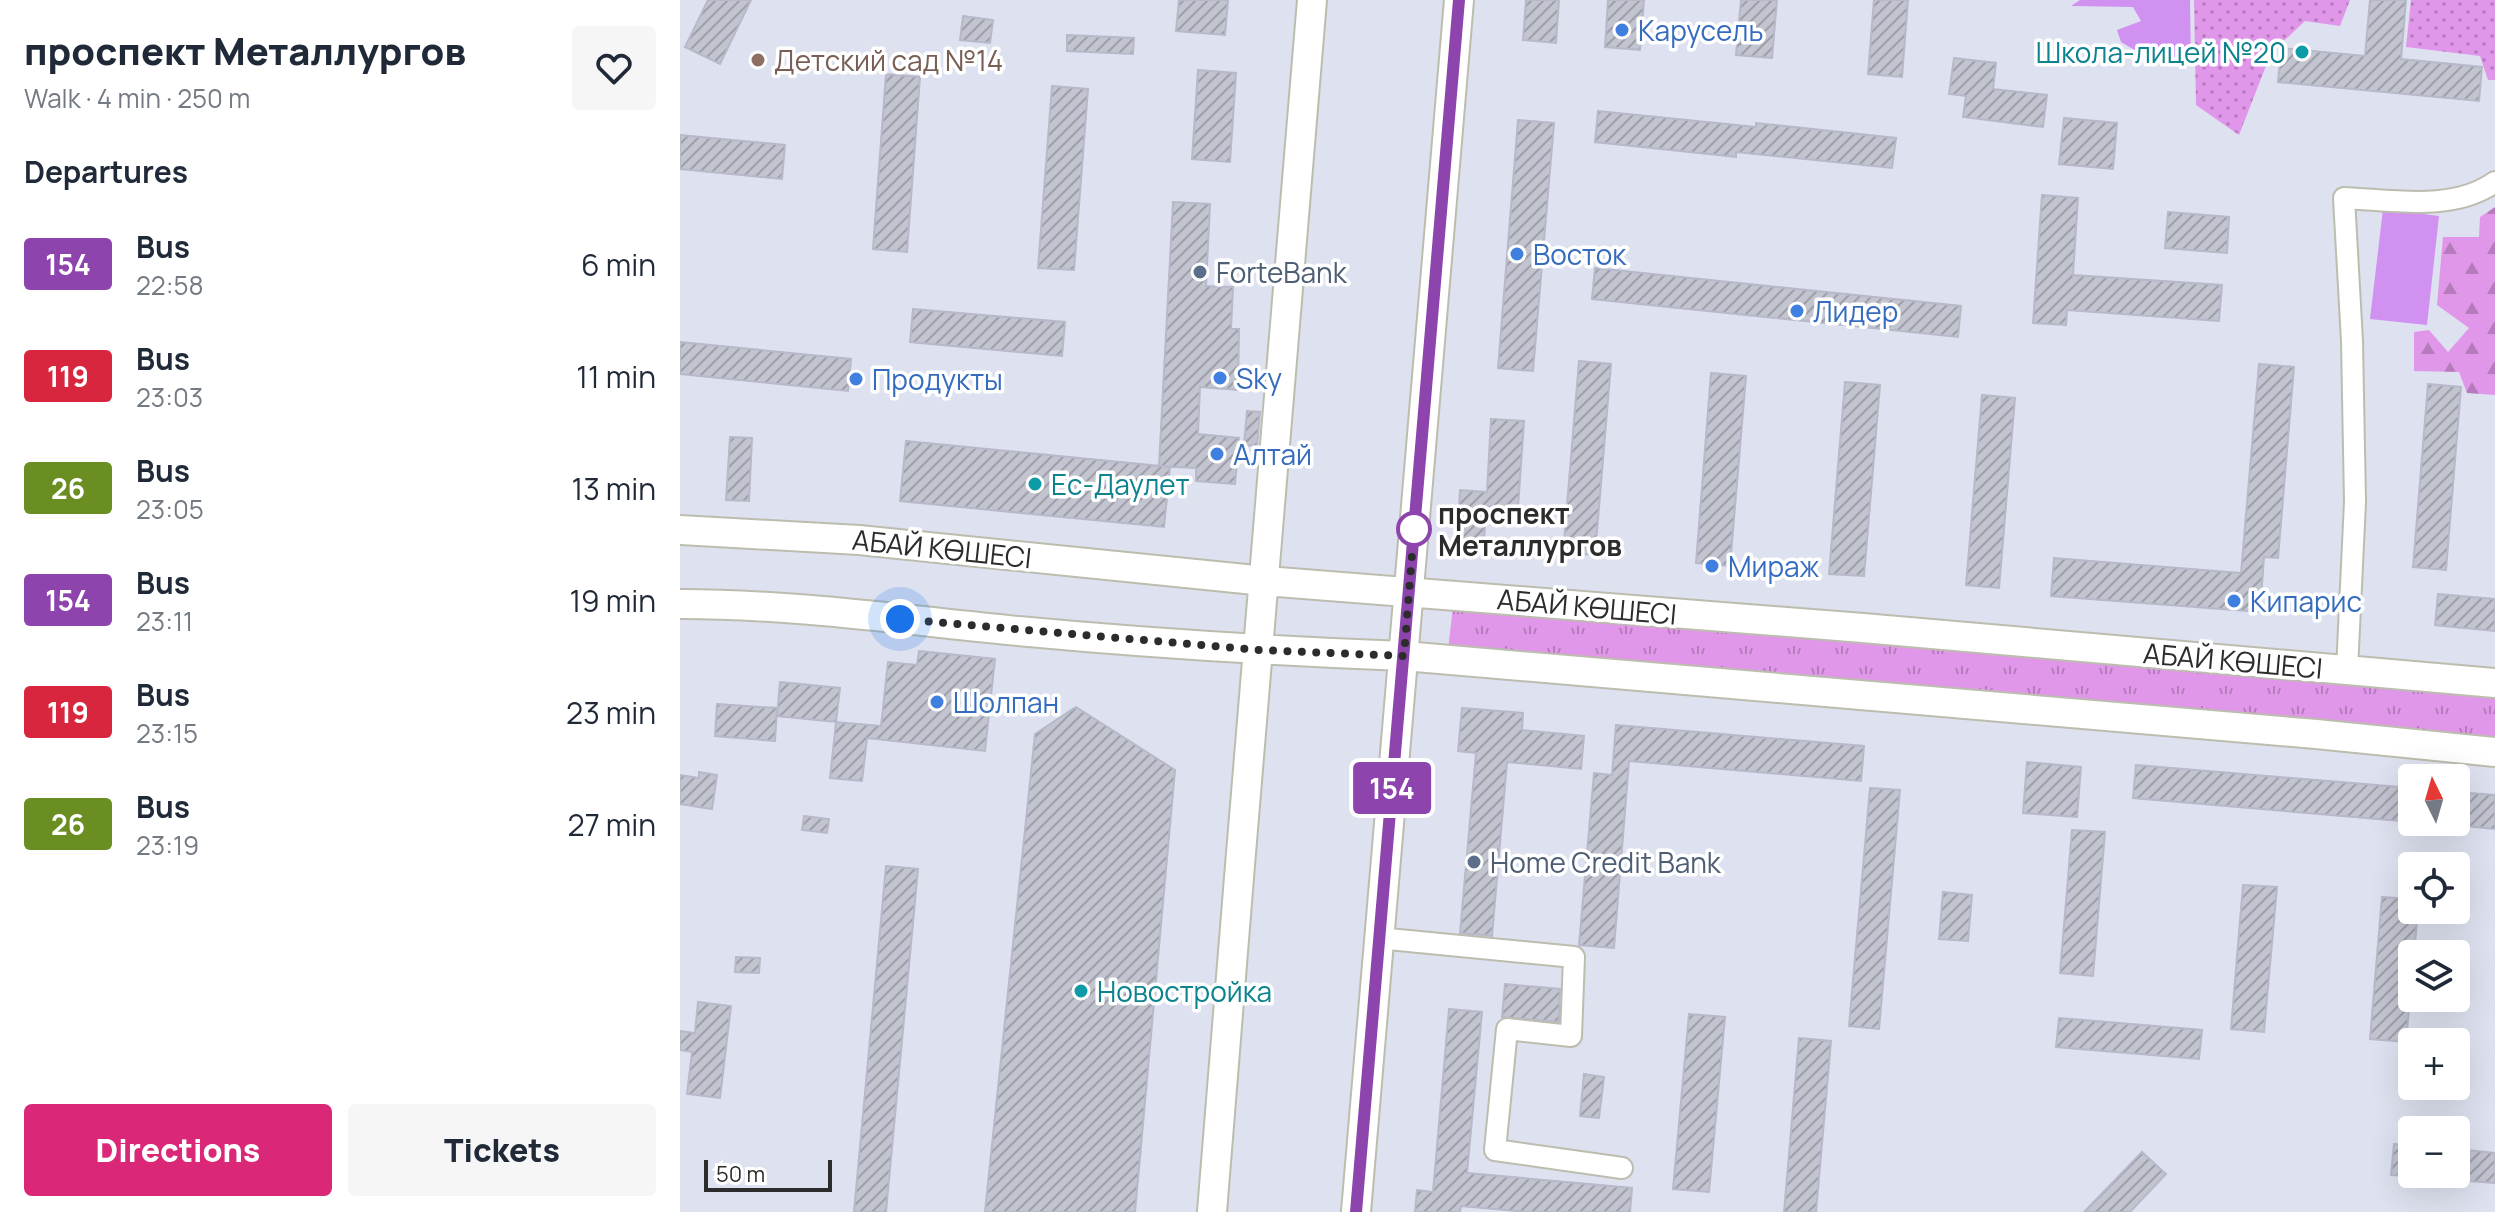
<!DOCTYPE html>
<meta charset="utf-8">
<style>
body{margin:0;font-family:Manrope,sans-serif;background:#f6f6f7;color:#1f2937;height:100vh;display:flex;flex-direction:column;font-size:30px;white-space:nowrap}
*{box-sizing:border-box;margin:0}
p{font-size:26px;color:#747a83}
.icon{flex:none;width:44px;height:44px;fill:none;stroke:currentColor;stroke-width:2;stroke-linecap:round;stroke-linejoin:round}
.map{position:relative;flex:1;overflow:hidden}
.sheet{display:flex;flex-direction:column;background:#fff;width:680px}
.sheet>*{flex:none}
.badge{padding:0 16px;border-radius:6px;font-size:28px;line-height:52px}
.needle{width:52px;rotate:355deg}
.controls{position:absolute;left:1718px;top:764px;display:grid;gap:16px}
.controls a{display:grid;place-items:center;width:72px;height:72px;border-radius:8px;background:#fff;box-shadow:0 8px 32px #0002;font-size:40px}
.scale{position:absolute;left:24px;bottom:20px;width:128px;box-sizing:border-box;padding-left:8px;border:4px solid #2c2c2c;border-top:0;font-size:22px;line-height:28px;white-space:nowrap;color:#2c2c2c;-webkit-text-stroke:6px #fff;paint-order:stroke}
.you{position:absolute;width:40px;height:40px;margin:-20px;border:6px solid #fff;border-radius:50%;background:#1a73e8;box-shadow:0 0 0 12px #1a73e833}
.map>.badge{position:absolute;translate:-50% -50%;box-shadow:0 0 0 4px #fff}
h2{padding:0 24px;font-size:30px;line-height:72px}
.round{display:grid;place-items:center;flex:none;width:84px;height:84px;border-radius:8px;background:#f6f6f7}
.head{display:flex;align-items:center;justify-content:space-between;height:136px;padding:0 24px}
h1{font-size:38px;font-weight:800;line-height:60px}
.action{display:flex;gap:16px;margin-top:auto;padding:16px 24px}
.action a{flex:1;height:92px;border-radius:8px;background:#db2777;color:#fff;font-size:32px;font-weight:800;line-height:92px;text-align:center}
.action a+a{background:#f6f6f7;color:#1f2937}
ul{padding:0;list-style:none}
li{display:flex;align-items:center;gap:24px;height:112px;padding:0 24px}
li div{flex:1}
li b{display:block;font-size:30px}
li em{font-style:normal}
li .badge{min-width:88px;font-weight:700;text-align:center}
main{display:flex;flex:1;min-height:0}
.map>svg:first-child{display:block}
.grass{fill:url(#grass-tufts)}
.forest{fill:url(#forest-firs)}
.park{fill:url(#park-dots)}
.pitch{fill:#d091f1}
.building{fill:url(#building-hatch);stroke:#b7b9cb;stroke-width:2}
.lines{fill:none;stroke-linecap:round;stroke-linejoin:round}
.street-casing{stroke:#bcbdae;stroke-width:24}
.secondary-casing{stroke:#bcbdae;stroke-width:32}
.street{stroke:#fff;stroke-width:20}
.secondary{stroke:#fff;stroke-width:28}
.line-casing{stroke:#fff;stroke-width:18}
.line{stroke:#8e44ad;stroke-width:12}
.walk{stroke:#2c2c2c;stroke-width:8;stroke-dasharray:0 14.4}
.shop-dot{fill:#3f7fe0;stroke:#fff;stroke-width:3}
.culture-dot{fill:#0f9aa8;stroke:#fff;stroke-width:3}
.education-dot{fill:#8d6e63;stroke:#fff;stroke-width:3}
.service-dot{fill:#5c6f8a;stroke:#fff;stroke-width:3}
.stop-dot{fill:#fff;stroke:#8e44ad;stroke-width:4}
.labels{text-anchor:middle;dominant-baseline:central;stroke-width:7;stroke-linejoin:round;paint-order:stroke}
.shop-label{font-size:28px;fill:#366cbe;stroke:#fff;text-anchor:start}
.culture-label{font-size:28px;fill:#0d838f;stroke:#fff;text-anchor:start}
.education-label{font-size:28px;fill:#785e54;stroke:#fff;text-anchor:start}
.service-label{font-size:28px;fill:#4e5e75;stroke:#fff;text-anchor:start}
.stop-label{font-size:28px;font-weight:bold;fill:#2c2c2c;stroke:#fff;text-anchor:start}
.street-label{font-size:28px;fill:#2c2c2c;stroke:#fff}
</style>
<main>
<section class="sheet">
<div class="head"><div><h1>проспект Металлургов</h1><p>Walk · 4 min · 250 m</p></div><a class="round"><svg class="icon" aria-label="heart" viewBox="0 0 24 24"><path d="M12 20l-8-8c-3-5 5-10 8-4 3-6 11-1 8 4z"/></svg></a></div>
<h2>Departures</h2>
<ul>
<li><span class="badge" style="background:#8e44ad;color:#fff">154</span><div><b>Bus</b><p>22:58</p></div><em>6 min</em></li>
<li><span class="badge" style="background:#d7263d;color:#fff">119</span><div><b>Bus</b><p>23:03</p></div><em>11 min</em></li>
<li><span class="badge" style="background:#6b8e23;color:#fff">26</span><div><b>Bus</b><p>23:05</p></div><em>13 min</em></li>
<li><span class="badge" style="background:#8e44ad;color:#fff">154</span><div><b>Bus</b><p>23:11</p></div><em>19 min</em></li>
<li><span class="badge" style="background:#d7263d;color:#fff">119</span><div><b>Bus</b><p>23:15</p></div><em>23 min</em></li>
<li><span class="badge" style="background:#6b8e23;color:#fff">26</span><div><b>Bus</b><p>23:19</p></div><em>27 min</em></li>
</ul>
<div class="action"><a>Directions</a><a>Tickets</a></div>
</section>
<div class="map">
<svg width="1815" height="1212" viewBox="0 0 1815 1212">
<defs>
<pattern id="grass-tufts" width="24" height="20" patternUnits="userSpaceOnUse" patternTransform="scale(2)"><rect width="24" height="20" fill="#e096e9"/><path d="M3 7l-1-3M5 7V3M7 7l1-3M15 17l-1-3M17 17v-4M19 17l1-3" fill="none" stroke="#b67bbd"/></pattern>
<pattern id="forest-firs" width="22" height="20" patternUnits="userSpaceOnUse" patternTransform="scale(2)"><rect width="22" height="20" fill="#e096e9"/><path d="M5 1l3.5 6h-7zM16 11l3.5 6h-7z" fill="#b67bbd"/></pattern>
<pattern id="park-dots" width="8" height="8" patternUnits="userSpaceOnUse" patternTransform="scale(2)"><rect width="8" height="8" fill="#e096e9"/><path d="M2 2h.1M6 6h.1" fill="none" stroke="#b67bbd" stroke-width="1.8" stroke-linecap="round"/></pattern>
<pattern id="building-hatch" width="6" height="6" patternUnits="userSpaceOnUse" patternTransform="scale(2)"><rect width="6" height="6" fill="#c2c4d0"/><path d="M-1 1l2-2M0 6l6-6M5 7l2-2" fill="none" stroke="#9e9fa9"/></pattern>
</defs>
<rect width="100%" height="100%" fill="#dee1ef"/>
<path class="grass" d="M773,607L1815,696V741L768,650Z"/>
<path class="forest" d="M1815,207V395L1787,393L1779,372L1734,371V332L1749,330L1768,352L1789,328L1757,305L1763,237H1799L1800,217Z"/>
<path class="park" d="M1514,0H1670L1660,26L1625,21L1591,53L1559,135L1516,105Z
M1731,0H1815V80H1808L1800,56L1726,47Z"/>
<path class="pitch" d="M1400,0H1510L1511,63L1470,59L1441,42L1437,30L1461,21L1453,7L1391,6Z
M1703,209L1759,216L1747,325L1690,319Z"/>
<path class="building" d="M28,0H71L40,64L5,47Z
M499,0H548L545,35L496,31Z
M846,0H879L876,43L843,40Z
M928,0H964L960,50L925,47Z
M1061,0H1097L1092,58L1056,55Z
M1194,0H1228L1222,77L1188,74Z
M1690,0H1726L1721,59L1802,67L1799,101L1598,82L1601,48L1685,56Z
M283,16L313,20L310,43L280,40Z
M387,35L454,38L453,54L387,51Z
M1274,58L1316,63L1313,89L1367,95L1363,127L1283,117L1286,96L1269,94Z
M518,70L556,73L550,162L512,159Z
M206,74L240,77L227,252L193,249Z
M372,86L408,89L394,270L358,268Z
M918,111L1076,127V123L1216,138L1212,168L1056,152V157L915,142Z
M1384,118L1437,123L1433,169L1379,164Z
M838,120L874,123L853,371L818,368Z
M0,135L105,145L102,179L0,169Z
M1362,195L1398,198L1393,275L1542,285L1539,321L1387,310L1386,325L1353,323Z
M493,202L530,204L526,286L553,287L551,329H559L558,390L520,387L518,434L559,438L555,484L516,481V468L479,466Z
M1488,212L1549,217L1547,253L1485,248Z
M915,268L1281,306L1278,337L912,299Z
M233,309L385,322L382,356L230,342Z
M0,342L171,359L168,391L0,374Z
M899,361L931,364L915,555L883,553Z
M1579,364L1614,367L1598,558L1584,557L1580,612L1371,596L1374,558L1561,573Z
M1031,373L1066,376L1050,566L1016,563Z
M1165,382L1200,385L1184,576L1149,574Z
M1748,384L1781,387L1766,570L1733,567Z
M1302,395L1335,398L1319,588L1286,585Z
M567,411L580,412L577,446L564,445Z
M811,419L844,421L838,508L806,506L804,543L777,541L780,490L807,492Z
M50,437L72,438L69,501L46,500Z
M226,441L490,467L484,527L220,501Z
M1758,594L1815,599V631L1755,625Z
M239,651L315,659L305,751L187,738L182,781L150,778L156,722L201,726L208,662L237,665Z
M100,682L160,688L156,722L97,716Z
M37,704L97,708L95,741L35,736Z
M396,707L495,770L455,1212H305L355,734Z
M782,708L843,713L842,730L904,736L901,769L827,762L812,936L780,933L796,753L778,751Z
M936,725L1184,746L1181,781L949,761L934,948L899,945L914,773L932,775Z
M1347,762L1401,767L1397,817L1343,813Z
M1456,765L1732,788V822L1453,798Z
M19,772L37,775L32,809L0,804V775L19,778Z
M1190,788L1220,790L1199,1029L1169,1026Z
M1776,792L1815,795V829L1776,825Z
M124,816L149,819L147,833L122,830Z
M1392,830L1425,832L1413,976L1380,973Z
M206,866L238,869L206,1212H174Z
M1563,885L1597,887L1584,1032L1551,1029Z
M1263,892L1292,895L1288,941L1259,939Z
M1702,897L1732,899V910H1738L1726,1042L1690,1039Z
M56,957L80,958L79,973L55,972Z
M825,984L880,989L879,1022L822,1017Z
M18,1002L51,1006L40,1098L7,1094L12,1052L0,1050V1031L15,1033Z
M769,1009L802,1012L787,1173L952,1188L950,1212H847L781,1206L780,1212H735L737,1190L753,1192Z
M1009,1014L1045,1017L1029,1192L993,1189Z
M1379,1018L1522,1030L1519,1059L1376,1047Z
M1119,1038L1151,1041L1136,1212H1104Z
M904,1074L924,1077L919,1118L900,1116Z
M1714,1144L1732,1146V1176L1711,1175Z
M1776,1149L1815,1153V1183L1776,1180Z
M1462,1152L1486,1174L1450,1212H1404Z"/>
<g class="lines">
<g class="street-casing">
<path id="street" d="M1667,670L1675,502L1672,341L1664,198C1713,200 1773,212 1815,182
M698,938L894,957L891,1036L827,1029L815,1150L942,1168"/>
</g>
<g class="secondary-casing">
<path id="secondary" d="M0,530L179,540L585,581L1183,628L1815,683
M0,604C113,604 225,620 338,631C466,643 595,651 724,656L1636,734L1815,752
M532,1212C565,808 596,404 632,0
M676,1212L779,0"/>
</g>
<use href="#street" class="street"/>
<use href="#secondary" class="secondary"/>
</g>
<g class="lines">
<g class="line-casing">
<path id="line" d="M676,1212L779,0"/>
</g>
<use href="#line" class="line"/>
<path class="walk" d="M220,619L578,650L724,656L734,529"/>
</g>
<g class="shop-dot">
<circle cx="942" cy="30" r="8"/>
<circle cx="837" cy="254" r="8"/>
<circle cx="1117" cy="311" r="8"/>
<circle cx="540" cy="378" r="8"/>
<circle cx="176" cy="379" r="8"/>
<circle cx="537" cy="454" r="8"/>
<circle cx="1032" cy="566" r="8"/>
<circle cx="1554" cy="601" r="8"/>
<circle cx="257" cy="702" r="8"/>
</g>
<g class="culture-dot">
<circle cx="1622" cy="52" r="8"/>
<circle cx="355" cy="484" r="8"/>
<circle cx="401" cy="991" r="8"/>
</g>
<circle class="education-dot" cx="78" cy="60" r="8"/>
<g class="service-dot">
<circle cx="520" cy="272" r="8"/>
<circle cx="794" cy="862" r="8"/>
</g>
<circle class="stop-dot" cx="734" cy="529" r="16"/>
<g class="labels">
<g class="shop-label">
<text x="958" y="30">Карусель</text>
<text x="853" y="254">Восток</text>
<text x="1133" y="311">Лидер</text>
<text x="556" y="378">Sky</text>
<text x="192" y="379">Продукты</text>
<text x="553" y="454">Алтай</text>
<text x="1048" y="566">Мираж</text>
<text x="1570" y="601">Кипарис</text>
<text x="273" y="702">Шолпан</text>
</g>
<g class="culture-label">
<text x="1606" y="52" text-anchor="end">Школа-лицей №20</text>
<text x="371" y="484">Ес-Даулет</text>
<text x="417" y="991">Новостройка</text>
</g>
<g class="education-label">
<text x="94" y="60">Детский сад №14</text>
</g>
<g class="service-label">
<text x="536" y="272">ForteBank</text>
<text x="810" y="862">Home Credit Bank</text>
</g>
<g class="stop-label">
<text x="758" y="513">проспект<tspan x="758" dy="32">Металлургов</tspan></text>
</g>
<g class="street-label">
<text transform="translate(262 548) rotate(6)">АБАЙ КӨШЕСІ</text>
<text transform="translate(907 606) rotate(5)">АБАЙ КӨШЕСІ</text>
<text transform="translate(1553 660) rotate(5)">АБАЙ КӨШЕСІ</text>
</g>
</g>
</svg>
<div class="controls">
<a><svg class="needle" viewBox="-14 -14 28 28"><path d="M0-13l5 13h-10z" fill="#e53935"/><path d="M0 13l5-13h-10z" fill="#747a83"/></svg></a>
<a><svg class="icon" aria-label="locate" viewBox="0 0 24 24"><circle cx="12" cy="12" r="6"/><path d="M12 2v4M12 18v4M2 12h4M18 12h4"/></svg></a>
<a><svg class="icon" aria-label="layers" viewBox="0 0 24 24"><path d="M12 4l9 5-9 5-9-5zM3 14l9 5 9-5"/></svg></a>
<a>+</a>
<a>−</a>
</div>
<div class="scale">50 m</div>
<div class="you" style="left:220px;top:619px"></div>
<b class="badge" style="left:712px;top:788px;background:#8e44ad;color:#fff">154</b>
</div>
</main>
